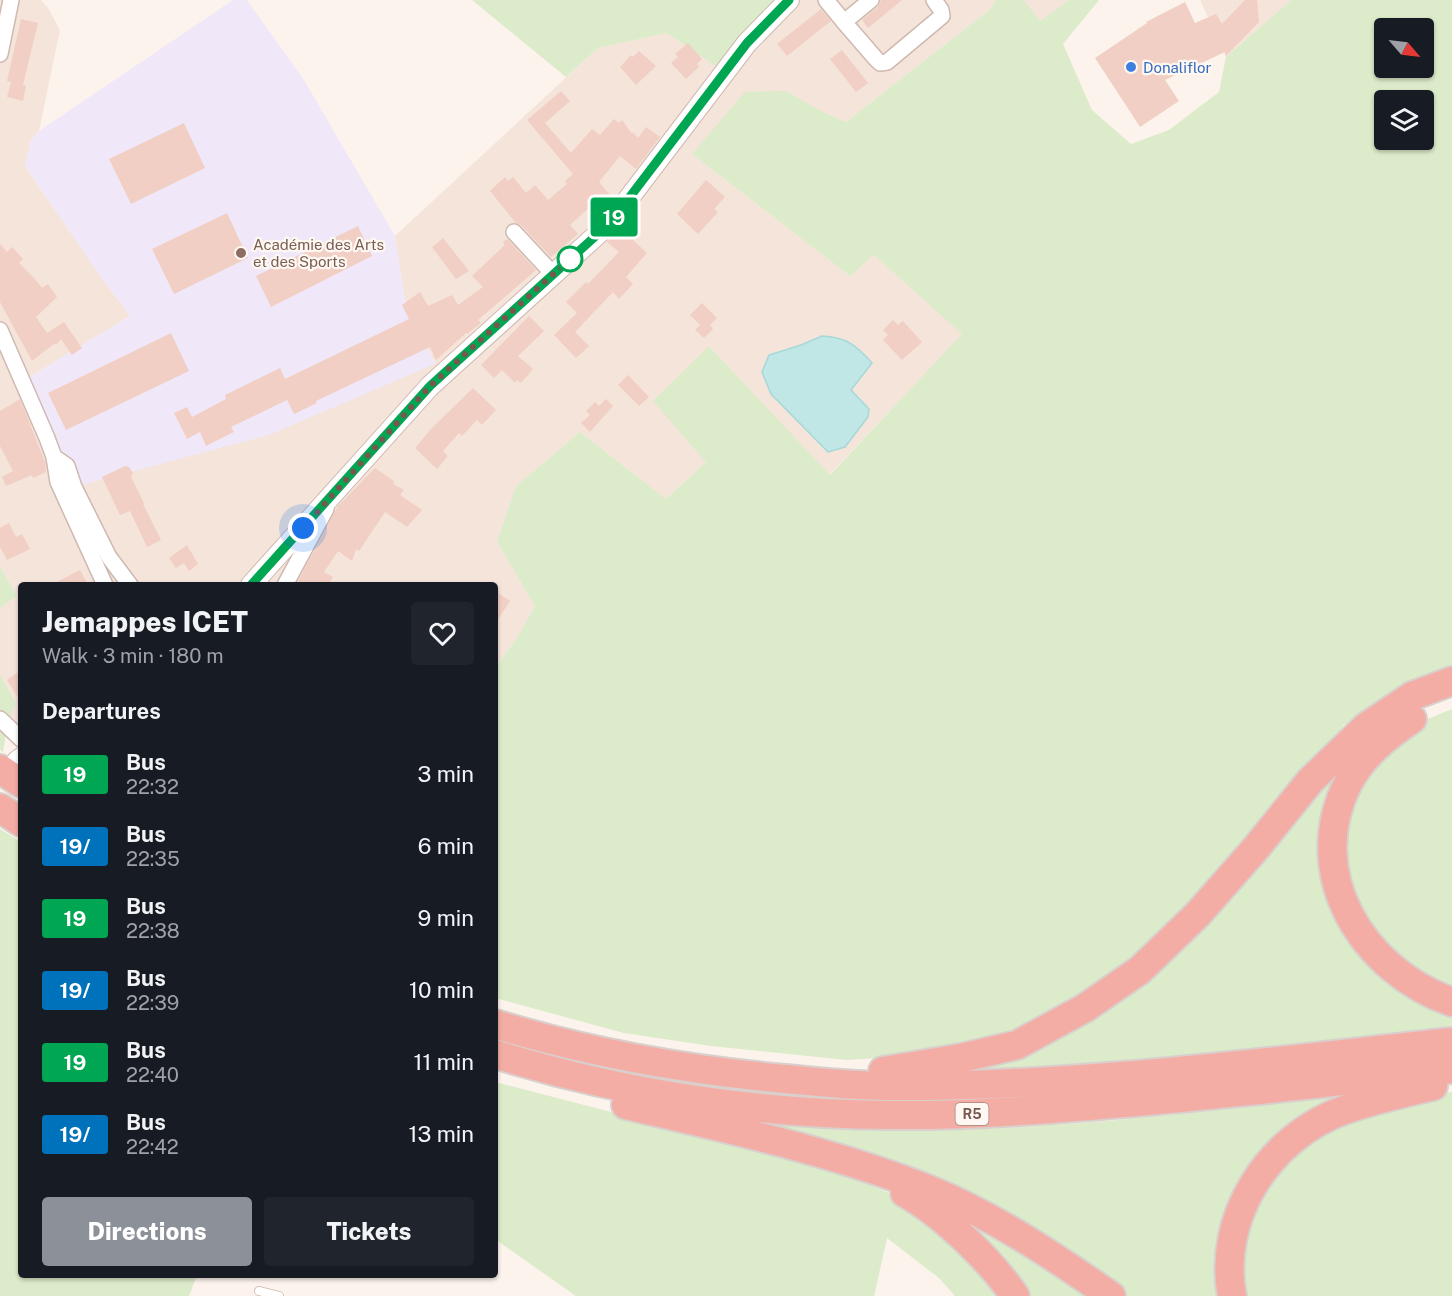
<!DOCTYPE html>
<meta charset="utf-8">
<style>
body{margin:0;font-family:"Public Sans",sans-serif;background:#20242c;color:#f1f3f6;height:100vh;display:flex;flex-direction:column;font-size:22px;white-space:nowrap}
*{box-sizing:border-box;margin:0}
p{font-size:20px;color:#9ea1a6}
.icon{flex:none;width:33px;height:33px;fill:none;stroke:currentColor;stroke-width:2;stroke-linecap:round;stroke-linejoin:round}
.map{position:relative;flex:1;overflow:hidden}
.side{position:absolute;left:18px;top:582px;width:480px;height:696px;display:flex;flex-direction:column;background:#171b24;border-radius:6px;box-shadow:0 2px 4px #0004}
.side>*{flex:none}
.badge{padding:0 12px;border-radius:4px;font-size:21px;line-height:39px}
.needle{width:39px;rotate:118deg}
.buttons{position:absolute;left:1374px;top:18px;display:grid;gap:12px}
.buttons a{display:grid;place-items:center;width:60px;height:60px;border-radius:6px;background:#171b24;box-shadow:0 2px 4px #0004;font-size:30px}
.you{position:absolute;width:30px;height:30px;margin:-15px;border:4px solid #fff;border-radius:50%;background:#1a73e8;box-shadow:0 0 0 9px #1a73e833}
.map>.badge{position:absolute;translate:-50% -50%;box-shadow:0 0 0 3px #fff}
h2{padding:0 24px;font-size:22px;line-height:54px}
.round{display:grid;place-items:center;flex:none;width:63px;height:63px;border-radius:6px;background:#20242c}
.summary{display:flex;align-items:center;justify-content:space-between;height:102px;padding:0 24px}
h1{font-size:28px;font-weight:800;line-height:45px}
.button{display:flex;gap:12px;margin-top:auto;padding:12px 24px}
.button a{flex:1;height:69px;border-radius:6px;background:#8c9099;color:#fff;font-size:24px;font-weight:800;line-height:69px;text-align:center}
.button a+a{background:#20242c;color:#f1f3f6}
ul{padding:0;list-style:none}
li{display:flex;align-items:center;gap:18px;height:72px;padding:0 24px}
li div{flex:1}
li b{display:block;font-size:22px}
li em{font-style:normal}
li .badge{min-width:66px;font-weight:700;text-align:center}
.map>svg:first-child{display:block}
.residential{fill:#f4e4da}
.education{fill:#f0e8f9}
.green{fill:#dcebc9;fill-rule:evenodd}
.water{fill:#c0e6e6;stroke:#a6d8d8;stroke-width:1.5}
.building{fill:#f1cfc4}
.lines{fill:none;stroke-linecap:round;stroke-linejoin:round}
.service-casing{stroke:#cfb9b0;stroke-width:10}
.minor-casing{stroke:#cfb9b0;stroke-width:18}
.tertiary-casing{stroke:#cfb9b0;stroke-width:22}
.motorway-casing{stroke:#d9d0cd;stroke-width:32}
.service{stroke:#fff;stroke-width:8}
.minor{stroke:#fff;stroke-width:15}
.tertiary{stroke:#fff;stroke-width:20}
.motorway{stroke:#f4ada5;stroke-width:28}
.line-casing{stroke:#fff;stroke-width:14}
.line{stroke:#00a651;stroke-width:9}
.walk{stroke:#78574e;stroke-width:6;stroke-dasharray:0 10.8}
.shop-dot{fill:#3f7fe0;stroke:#fff8f2;stroke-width:2}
.education-dot{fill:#8d6e63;stroke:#fff8f2;stroke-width:2}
.stop-dot{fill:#fff;stroke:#00a651;stroke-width:3}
.labels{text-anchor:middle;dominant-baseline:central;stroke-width:4.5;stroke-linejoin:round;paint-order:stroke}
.shield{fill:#fff8f2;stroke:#a0877f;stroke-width:1.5}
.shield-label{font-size:14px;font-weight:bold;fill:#78574e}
.shop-label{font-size:15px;fill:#366cbe;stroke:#fff8f2;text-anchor:start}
.education-label{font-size:15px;fill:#785e54;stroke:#fff8f2;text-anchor:start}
</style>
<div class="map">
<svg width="1452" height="1296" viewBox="0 0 1452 1296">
<rect width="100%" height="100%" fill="#fcf3ec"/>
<path class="residential" d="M0,0H41L48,8L60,30L39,131L31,140L25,166L96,270L130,316L23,381L435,363L405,300L395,236L598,48L667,33L725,72L789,0H996L988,11L846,122L821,111L692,154L850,276L874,255L963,334L829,475L709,346L706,462L666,499L580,432L516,486L497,542L535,606L517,638L495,668V585H21V732L8,723L16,702L0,674V608L17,596L0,566Z
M1024,0H1069L1040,21Z
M1200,0H1291L1226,57Z"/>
<path class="education" d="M233,0H247L304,80L395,236L405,300L435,364L269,435L74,487L23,381L130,316L96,270L25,166L31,140L39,131Z"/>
<path class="green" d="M472,0H789L724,72L667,33L598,48L566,77Z
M996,0H1024L1040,21L1069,0H1099L1063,44L1092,110L1131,144L1169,130L1219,92L1226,57L1291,0H1452V668L1409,683L1362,711L1344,725L1198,893L1154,939L1105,981L1061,1009L1000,1035L909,1056L847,1060L711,1046L624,1033L495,998V668L517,638L535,606L497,542L516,486L580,432L666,499L706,462L653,401L709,346L830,475L962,334L874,255L850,276L692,154L745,92L786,91L821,111L846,122L988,11ZM1384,28H1424V68H1384ZM1384,100H1424V140H1384Z
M0,566L17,596L0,608Z
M0,674L16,703L8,723L3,752L0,750Z
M1452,709V991L1409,971L1356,916L1340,846L1361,776L1423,721Z
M1366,743L1327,888L1452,1010V1029L1061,1067L961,1072L1065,1028L1317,782Z
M0,829L21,842V1275H197L189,1296H0Z
M495,1082L838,1171L896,1196L930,1217L1005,1296H955L939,1278L887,1238L874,1296H576L495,1239Z
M1372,1092L1280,1139L1225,1296H1123L755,1121C791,1124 828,1129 864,1130C1034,1134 1203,1112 1372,1092Z
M1452,1092V1296H1241L1238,1288L1253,1197L1323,1129L1435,1094Z
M961,1219L1012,1244L1096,1296H1025Z"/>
<path class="water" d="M822,336C846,337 856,345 872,363L851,390L869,409L868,417L845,447L828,452L771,394L762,372L769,355L801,345Z"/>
<path class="building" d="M881,0H902L868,28L862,20L877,8Z
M1245,0H1257L1259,22L1226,56L1225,52L1165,80L1179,101L1140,127L1095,58L1147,23L1146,22L1185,2L1195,23L1216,14L1222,24Z
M821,9L831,21L787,56L777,44Z
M21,19L38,23L23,85H26L23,101L7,97L11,82L7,81Z
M688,43L702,59L697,64L699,67L686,79L671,63L678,57L675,54Z
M842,50L868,83L856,92L830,59Z
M639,51L656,66L636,85L620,67L631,55L633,57Z
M561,91L570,101L545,123L571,153L592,129L600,135L614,119L619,123L622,120L632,134L633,132L638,138L646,127L660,137L636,169L620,156L599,182L611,196L601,205L603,206L595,215L588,209L570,225L578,234L551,257L521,225L516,223L490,191L505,177L508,181L513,177L526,193L535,185L548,200L567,184L565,181L573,174L527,120Z
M184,123L205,168L131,204L109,159Z
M706,180L725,197L714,209L718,212L698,234L677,214Z
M227,213L248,258L174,294L152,249Z
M358,226L372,256L271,307L256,276Z
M621,229L647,253L626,277L633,284L619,299L613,292L575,332L589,346L576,358L554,335L577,313L566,302L586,282L588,284L619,252L607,242Z
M443,238L469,271L456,279L432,247Z
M507,239L536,270L478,320L481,323L467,334L466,333L436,360L430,347L316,401L317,403L294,414L287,400L231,427L234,432L206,446L200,432L187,439L174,413L187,407L192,417L226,399L225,395L280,368L285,379L409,319L402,305L420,292L428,306L452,295L458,305L483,287L472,276L505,245L503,242Z
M0,244L7,252L12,247L23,259L19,263L34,278L42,288L48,284L57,297L36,317L47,333L64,322L82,348L72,355L61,339L56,345L55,343L32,361L0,302Z
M702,303L717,318L710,325L713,329L704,338L695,330L700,325L690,315Z
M529,316L544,331L518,356L533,369L521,383L517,380L515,383L502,370L494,378L481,365Z
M893,320L898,325L903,321L922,342L902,360L883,340L888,335L883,330Z
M171,333L189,371L66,430L48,393Z
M628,375L649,397L639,406L618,385Z
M473,388L496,410L482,425L477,420L462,436L459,433L443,451L448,456L437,469L415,448L432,428Z
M20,399L45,462L46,472L33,478L32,475L6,486L2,477L13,471L0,446V411Z
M606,399L613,406L590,432L581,423L590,415L586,411L595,402L599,406Z
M125,466L129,467L133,473L131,477L144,503L143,504L161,540L147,547L130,511L120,515L102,477Z
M375,468L394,481L393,484L404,490L400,495L422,510L407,527L385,512L359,551L356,549L352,561L338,551L324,572L333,577L328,585H296L338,506Z
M9,523L16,537L22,534L30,549L7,560L0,547V528Z
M187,545L198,564L189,571L184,563L176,568L169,558Z
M80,570L88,585H51Z
M495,591L510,601L495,624Z
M21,670V702L7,680Z"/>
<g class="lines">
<g class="service-casing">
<path id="service" d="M259,1291L279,1296"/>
</g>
<g class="minor-casing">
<path id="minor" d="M826,0L844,22L871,0
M844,22L876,59L880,63L887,62L942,16L941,10L934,0
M0,54L11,0
M514,232L553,274
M0,330L47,438L54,457L58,482L105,585
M54,457L67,466L74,487L109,557L130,585
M285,585L326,509
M0,719L21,739"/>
</g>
<g class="tertiary-casing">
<path id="tertiary" d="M251,585L430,386L610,223L747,43L789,0
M17,761L21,758"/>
</g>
<g class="motorway-casing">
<path id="motorway" d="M1412,719C1387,736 1363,755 1348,783C1302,874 1363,971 1452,1002
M0,769L21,783
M0,808L21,822
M495,1024C589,1053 687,1070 785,1079C819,1082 853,1086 887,1086C1076,1087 1264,1062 1452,1042
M495,1054C619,1093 757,1114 887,1115C978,1116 1067,1108 1158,1100C1256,1091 1354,1080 1452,1069
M883,1071L961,1058L1017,1045L1085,1008L1140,970L1198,914L1256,848L1310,781L1366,727L1412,696L1452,681
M626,1105C728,1129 832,1151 930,1190C994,1216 1055,1257 1111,1296
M905,1193C943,1214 991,1261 1015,1296
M1232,1296C1217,1217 1269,1137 1344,1110C1372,1100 1403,1093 1433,1086"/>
</g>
<use href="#service" class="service"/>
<use href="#minor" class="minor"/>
<use href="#tertiary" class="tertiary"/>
<use href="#motorway" class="motorway"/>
</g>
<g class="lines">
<g class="line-casing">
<path id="line" d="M251,585L430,386L610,223L747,43L789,0"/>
</g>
<use href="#line" class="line"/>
<path class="walk" d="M303,528L430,386L570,259"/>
</g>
<circle class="shop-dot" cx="1131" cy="67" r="6"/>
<circle class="education-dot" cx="241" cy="253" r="6"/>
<circle class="stop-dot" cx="570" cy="259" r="12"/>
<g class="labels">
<rect class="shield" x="955.5" y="1103" width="33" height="22" rx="4.5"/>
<g class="shield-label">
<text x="972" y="1114">R5</text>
</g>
<g class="shop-label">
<text x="1143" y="67">Donaliflor</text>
</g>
<g class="education-label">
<text x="253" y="244">Académie des Arts<tspan x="253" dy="17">et des Sports</tspan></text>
</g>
</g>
</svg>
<div class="buttons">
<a><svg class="needle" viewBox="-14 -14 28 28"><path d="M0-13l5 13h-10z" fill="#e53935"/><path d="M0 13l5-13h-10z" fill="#9ea1a6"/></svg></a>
<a><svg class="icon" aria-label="layers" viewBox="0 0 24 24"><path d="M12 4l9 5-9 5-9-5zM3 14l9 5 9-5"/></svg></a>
</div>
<div class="you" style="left:303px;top:528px"></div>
<b class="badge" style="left:614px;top:217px;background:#00a651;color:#fff">19</b>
<section class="side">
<div class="summary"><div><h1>Jemappes ICET</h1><p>Walk · 3 min · 180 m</p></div><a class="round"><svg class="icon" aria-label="heart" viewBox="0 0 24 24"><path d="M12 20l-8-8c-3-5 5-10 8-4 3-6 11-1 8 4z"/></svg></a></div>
<h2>Departures</h2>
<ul>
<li><span class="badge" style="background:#00a651;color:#fff">19</span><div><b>Bus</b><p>22:32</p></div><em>3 min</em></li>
<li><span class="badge" style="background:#0072bc;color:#fff">19/</span><div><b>Bus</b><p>22:35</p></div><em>6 min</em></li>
<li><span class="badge" style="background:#00a651;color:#fff">19</span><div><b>Bus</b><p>22:38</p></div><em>9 min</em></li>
<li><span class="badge" style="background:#0072bc;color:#fff">19/</span><div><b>Bus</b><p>22:39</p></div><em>10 min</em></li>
<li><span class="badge" style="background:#00a651;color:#fff">19</span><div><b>Bus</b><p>22:40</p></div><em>11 min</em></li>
<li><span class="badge" style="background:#0072bc;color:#fff">19/</span><div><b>Bus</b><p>22:42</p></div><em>13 min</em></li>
</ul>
<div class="button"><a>Directions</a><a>Tickets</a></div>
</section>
</div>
